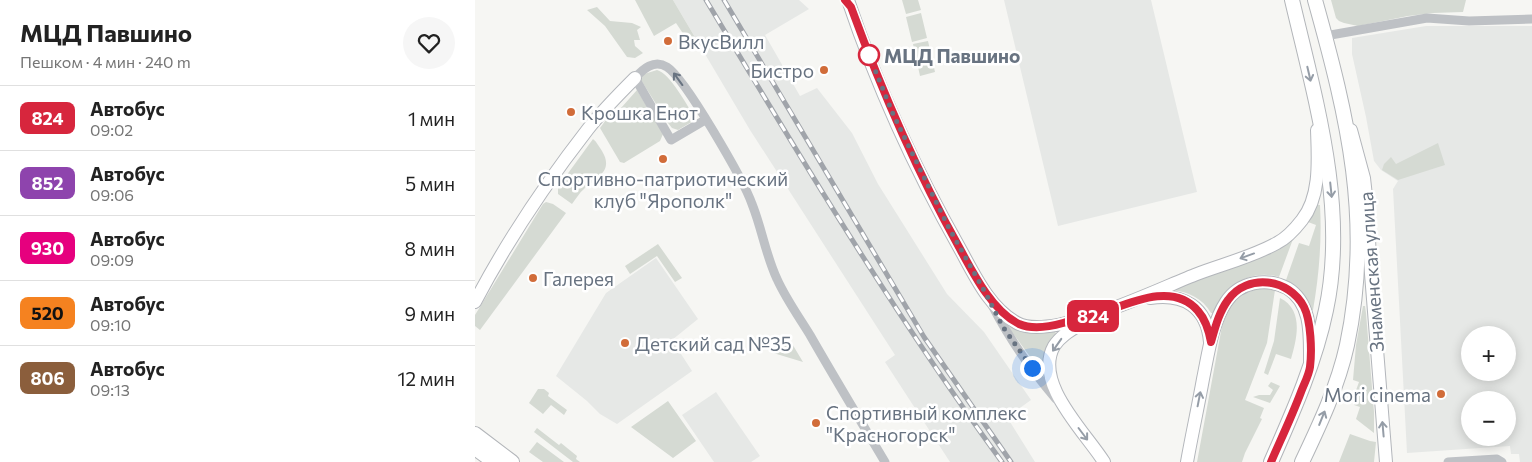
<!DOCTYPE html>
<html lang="ru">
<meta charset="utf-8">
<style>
body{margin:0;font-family:Commissioner,sans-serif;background:#f6f6f6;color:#222;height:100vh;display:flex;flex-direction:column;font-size:19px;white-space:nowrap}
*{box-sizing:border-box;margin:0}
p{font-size:16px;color:#767676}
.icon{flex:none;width:28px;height:28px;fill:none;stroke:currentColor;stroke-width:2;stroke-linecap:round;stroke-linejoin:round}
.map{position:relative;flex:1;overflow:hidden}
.drawer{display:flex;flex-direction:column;background:#fff;width:475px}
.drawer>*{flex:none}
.badge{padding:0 10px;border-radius:8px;font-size:18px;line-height:32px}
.fabs{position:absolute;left:986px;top:326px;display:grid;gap:10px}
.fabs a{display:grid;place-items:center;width:55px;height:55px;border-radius:50%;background:#fff;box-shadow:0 2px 12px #0003;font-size:25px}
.you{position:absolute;width:25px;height:25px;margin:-12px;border:4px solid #fff;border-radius:50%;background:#1a73e8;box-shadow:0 0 0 8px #1a73e833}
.map>.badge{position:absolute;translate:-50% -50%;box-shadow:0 0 0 2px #fff}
.round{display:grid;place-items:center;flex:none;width:52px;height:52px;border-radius:26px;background:#f6f6f6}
.headline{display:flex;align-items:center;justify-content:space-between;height:85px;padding:0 20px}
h1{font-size:24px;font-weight:700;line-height:38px}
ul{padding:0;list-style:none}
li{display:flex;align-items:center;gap:15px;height:65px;padding:0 20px;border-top:1px solid #e0e0e0}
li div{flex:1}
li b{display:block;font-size:19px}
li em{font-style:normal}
li .badge{min-width:55px;font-weight:700;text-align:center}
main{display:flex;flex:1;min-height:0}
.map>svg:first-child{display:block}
.built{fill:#e6e8e6;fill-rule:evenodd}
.green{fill:#d5dad3}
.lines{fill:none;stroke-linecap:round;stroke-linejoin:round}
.secondary-casing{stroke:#b3b6bb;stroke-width:14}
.primary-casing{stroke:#b2b5b9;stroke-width:16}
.street{stroke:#bec1c5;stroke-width:9}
.secondary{stroke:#fff;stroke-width:12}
.primary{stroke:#fff;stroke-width:14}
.rail-casing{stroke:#a0a4aa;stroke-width:5}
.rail{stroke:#fff;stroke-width:3;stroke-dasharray:9;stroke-linecap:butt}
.oneway{stroke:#959da7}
.oneway2{stroke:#687381}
.line-casing{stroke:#fff;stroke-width:11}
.line{stroke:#d7263d;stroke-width:8}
.walk{stroke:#687381;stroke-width:5;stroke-dasharray:0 9}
.poi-dot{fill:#d16c39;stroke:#fff;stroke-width:2}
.stop-dot{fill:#fff;stroke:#d7263d;stroke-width:2.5}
.labels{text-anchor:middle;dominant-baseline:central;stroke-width:5;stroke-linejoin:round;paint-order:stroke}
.poi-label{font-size:19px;fill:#687381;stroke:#fff;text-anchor:start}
.stop-label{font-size:19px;font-weight:bold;fill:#687381;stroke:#fff;text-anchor:start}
.street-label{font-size:19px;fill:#687381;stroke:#fff}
</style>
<main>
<section class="drawer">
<div class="headline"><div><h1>МЦД Павшино</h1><p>Пешком · 4 мин · 240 m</p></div><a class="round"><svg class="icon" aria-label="heart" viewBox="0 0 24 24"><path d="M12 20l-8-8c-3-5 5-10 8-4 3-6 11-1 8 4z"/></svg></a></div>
<ul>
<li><span class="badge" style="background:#d7263d;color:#fff">824</span><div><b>Автобус</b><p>09:02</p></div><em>1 мин</em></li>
<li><span class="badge" style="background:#8e44ad;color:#fff">852</span><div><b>Автобус</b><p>09:06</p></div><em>5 мин</em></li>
<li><span class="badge" style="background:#e6007e;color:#fff">930</span><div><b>Автобус</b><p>09:09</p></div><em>8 мин</em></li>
<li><span class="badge" style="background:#f58220;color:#111">520</span><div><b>Автобус</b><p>09:10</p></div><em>9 мин</em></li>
<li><span class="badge" style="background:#8b5e3c;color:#fff">806</span><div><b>Автобус</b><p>09:13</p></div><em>12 мин</em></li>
</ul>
</section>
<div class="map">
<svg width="1057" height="462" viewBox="0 0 1057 462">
<rect width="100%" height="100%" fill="#f6f6f3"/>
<path class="built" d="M198,0H324L334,9L290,35L325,96L342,88L377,133L403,184L472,294L509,332L556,400L532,417L560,462H475L410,362L420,355L275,130Z
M529,0H676L722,192L583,226Z
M951,26H1057V462H1045L1044,454H1036L1035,446L932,453L918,189L923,181L906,170L899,161L891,117L877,54V38ZM995,335H1032V372H995ZM995,400H1032V438H995Z
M181,258L223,319L197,340L217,371L142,424L125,414L112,401L81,376L131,293Z
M241,392L285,456L276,462H239L207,415Z"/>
<path class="green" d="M160,0H198L221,39L218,41L209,35L201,23L179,36Z
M427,0H443L446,10L431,14Z
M856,0H991L988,12L958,13L933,16L883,26L869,23L864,21L861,18Z
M122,7L135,21L157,23L166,27L162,30L165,40H159L160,46L168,53L160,58L152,57L130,26L112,10Z
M446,13L452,38L437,42L431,17Z
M453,41L460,72L445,76L438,44Z
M182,70C195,73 212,106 220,117V120L203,130L197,128L193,123L166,80V75Z
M162,90L188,134L185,141L149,163L145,162L125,128L139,109L146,108Z
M118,139C122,142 124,147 127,151C139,171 122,177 109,189C104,193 101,199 97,204L83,194V187Z
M963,143L970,165L923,180L907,170L909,164L916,157L921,164Z
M71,202L78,204L91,213L5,330L0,326V315L68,204Z
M840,205H845C847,240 844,276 838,310L835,311L824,290L811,280L824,243L834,246L841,225L833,222Z
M818,239L804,277C774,268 750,287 738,313H736C727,298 714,292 697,290Z
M183,244L207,278L200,282L182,256L155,274L150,266Z
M787,288L800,290L792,343L770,400L789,408L785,418L787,419L770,453L767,462H722L747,326C756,302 762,294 787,288Z
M805,298C829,310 822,338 816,359L801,354L793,375L789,373L799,341Z
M888,306H890L891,313L899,412V433L881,419L885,407L879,405L883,394L880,393L884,382L878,380L881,345Z
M535,326C555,337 560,333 580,331L581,334C568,346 568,358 567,373L534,328Z
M313,337L328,362L295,352V347Z
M796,382L805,386L795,403L778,397L784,395H795L798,390L793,386Z
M63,389H69L74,393L73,396L92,410L89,415L76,405L68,414L54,403Z
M193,401L221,441L198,458L156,427Z
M62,428L84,445L86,443L102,456L101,459L105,462H98L59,432Z
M875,434L895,441L901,442L899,462H864Z
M62,442L89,462H68L54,452Z"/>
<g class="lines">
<g class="secondary-casing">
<path id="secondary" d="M373,0C401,83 441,171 484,247C499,274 514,308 542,323C577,342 685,288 722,274C748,264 777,257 802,243C812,238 820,229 827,220C846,196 843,159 842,130
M876,130L889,178L892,205L896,274L911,462
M675,298C709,293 732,307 735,342
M0,302C32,241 71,183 113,129C127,111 144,94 160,78
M609,322C598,329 586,335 579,346C558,383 611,433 629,462
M712,462C717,434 723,407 728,379C733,355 737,323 751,302C764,282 791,277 812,288C837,303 835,335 835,361"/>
</g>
<g class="primary-casing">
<path id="primary" d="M0,434L37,462
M0,448L19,462
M796,462C818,412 840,363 851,310C873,208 840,98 817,0
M827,462C845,424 863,386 872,345C898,222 873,118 840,0"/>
</g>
<path class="street" d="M850,36L952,18L994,21L1057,19
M230,120L196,140L160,78C168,69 179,59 192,67C210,78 269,181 277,204C287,229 291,256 302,279C311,299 324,317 335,335C359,377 385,420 410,462
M518,307C535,340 557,371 581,399
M973,462L1022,459L1027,462"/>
<use href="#secondary" class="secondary"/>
<use href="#primary" class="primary"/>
<g class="rail-casing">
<path id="rail" d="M231,0C325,157 419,314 527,462
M249,0L449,337L536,462"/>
</g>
<use href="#rail" class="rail"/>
</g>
<defs><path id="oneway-shaft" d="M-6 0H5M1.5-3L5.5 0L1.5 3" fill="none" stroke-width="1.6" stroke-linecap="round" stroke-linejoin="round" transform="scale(1.25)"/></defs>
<g class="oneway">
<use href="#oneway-shaft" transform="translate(834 74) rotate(77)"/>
<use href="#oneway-shaft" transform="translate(856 190) rotate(84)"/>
<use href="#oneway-shaft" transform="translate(772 256) rotate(160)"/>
<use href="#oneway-shaft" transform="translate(582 345) rotate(125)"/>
<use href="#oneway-shaft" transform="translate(724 399) rotate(-79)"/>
<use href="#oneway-shaft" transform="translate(847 418) rotate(-68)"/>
<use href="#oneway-shaft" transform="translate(908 429) rotate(-95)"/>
<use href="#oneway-shaft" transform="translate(608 434) rotate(53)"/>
</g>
<use class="oneway2" href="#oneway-shaft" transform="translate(203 79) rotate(-126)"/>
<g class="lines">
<g class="line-casing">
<path id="line" d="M370,0L376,7C406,89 441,170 484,247C498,273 517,311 544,324C558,330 574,327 588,323C599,320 610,318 621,315C651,305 697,280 723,311C731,320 734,331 736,342C740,328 744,312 753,300C772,273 814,278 829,307C836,321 837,351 835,367C834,375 829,384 826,392C817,416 806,439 796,462"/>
</g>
<use href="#line" class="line"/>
<path class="walk" d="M394,55L418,114L474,228L510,292L528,327L557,368"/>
</g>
<g class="poi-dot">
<circle cx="193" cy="41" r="5"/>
<circle cx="349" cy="70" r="5"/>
<circle cx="96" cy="112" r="5"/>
<circle cx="188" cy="159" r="5"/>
<circle cx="58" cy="278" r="5"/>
<circle cx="150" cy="343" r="5"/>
<circle cx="966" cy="394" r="5"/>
<circle cx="341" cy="423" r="5"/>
</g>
<circle class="stop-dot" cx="394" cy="55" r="10"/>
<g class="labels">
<g class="poi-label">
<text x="203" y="41">ВкусВилл</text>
<text x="339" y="70" text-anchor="end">Бистро</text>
<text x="106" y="112">Крошка Енот</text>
<text x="188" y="178" text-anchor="middle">Спортивно-патриотический<tspan x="188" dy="22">клуб "Ярополк"</tspan></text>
<text x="68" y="278">Галерея</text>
<text x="160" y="343">Детский сад №35</text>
<text x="956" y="394" text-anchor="end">Mori cinema</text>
<text x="351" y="412">Спортивный комплекс<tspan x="351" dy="22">"Красногорск"</tspan></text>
</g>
<g class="stop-label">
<text x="409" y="55">МЦД Павшино</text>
</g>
<g class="street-label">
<text transform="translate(896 272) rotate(-94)">Знаменская улица</text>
</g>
</g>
</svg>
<div class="fabs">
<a>+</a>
<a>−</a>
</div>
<div class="you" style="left:557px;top:368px"></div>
<b class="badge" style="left:618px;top:316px;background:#d7263d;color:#fff">824</b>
</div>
</main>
